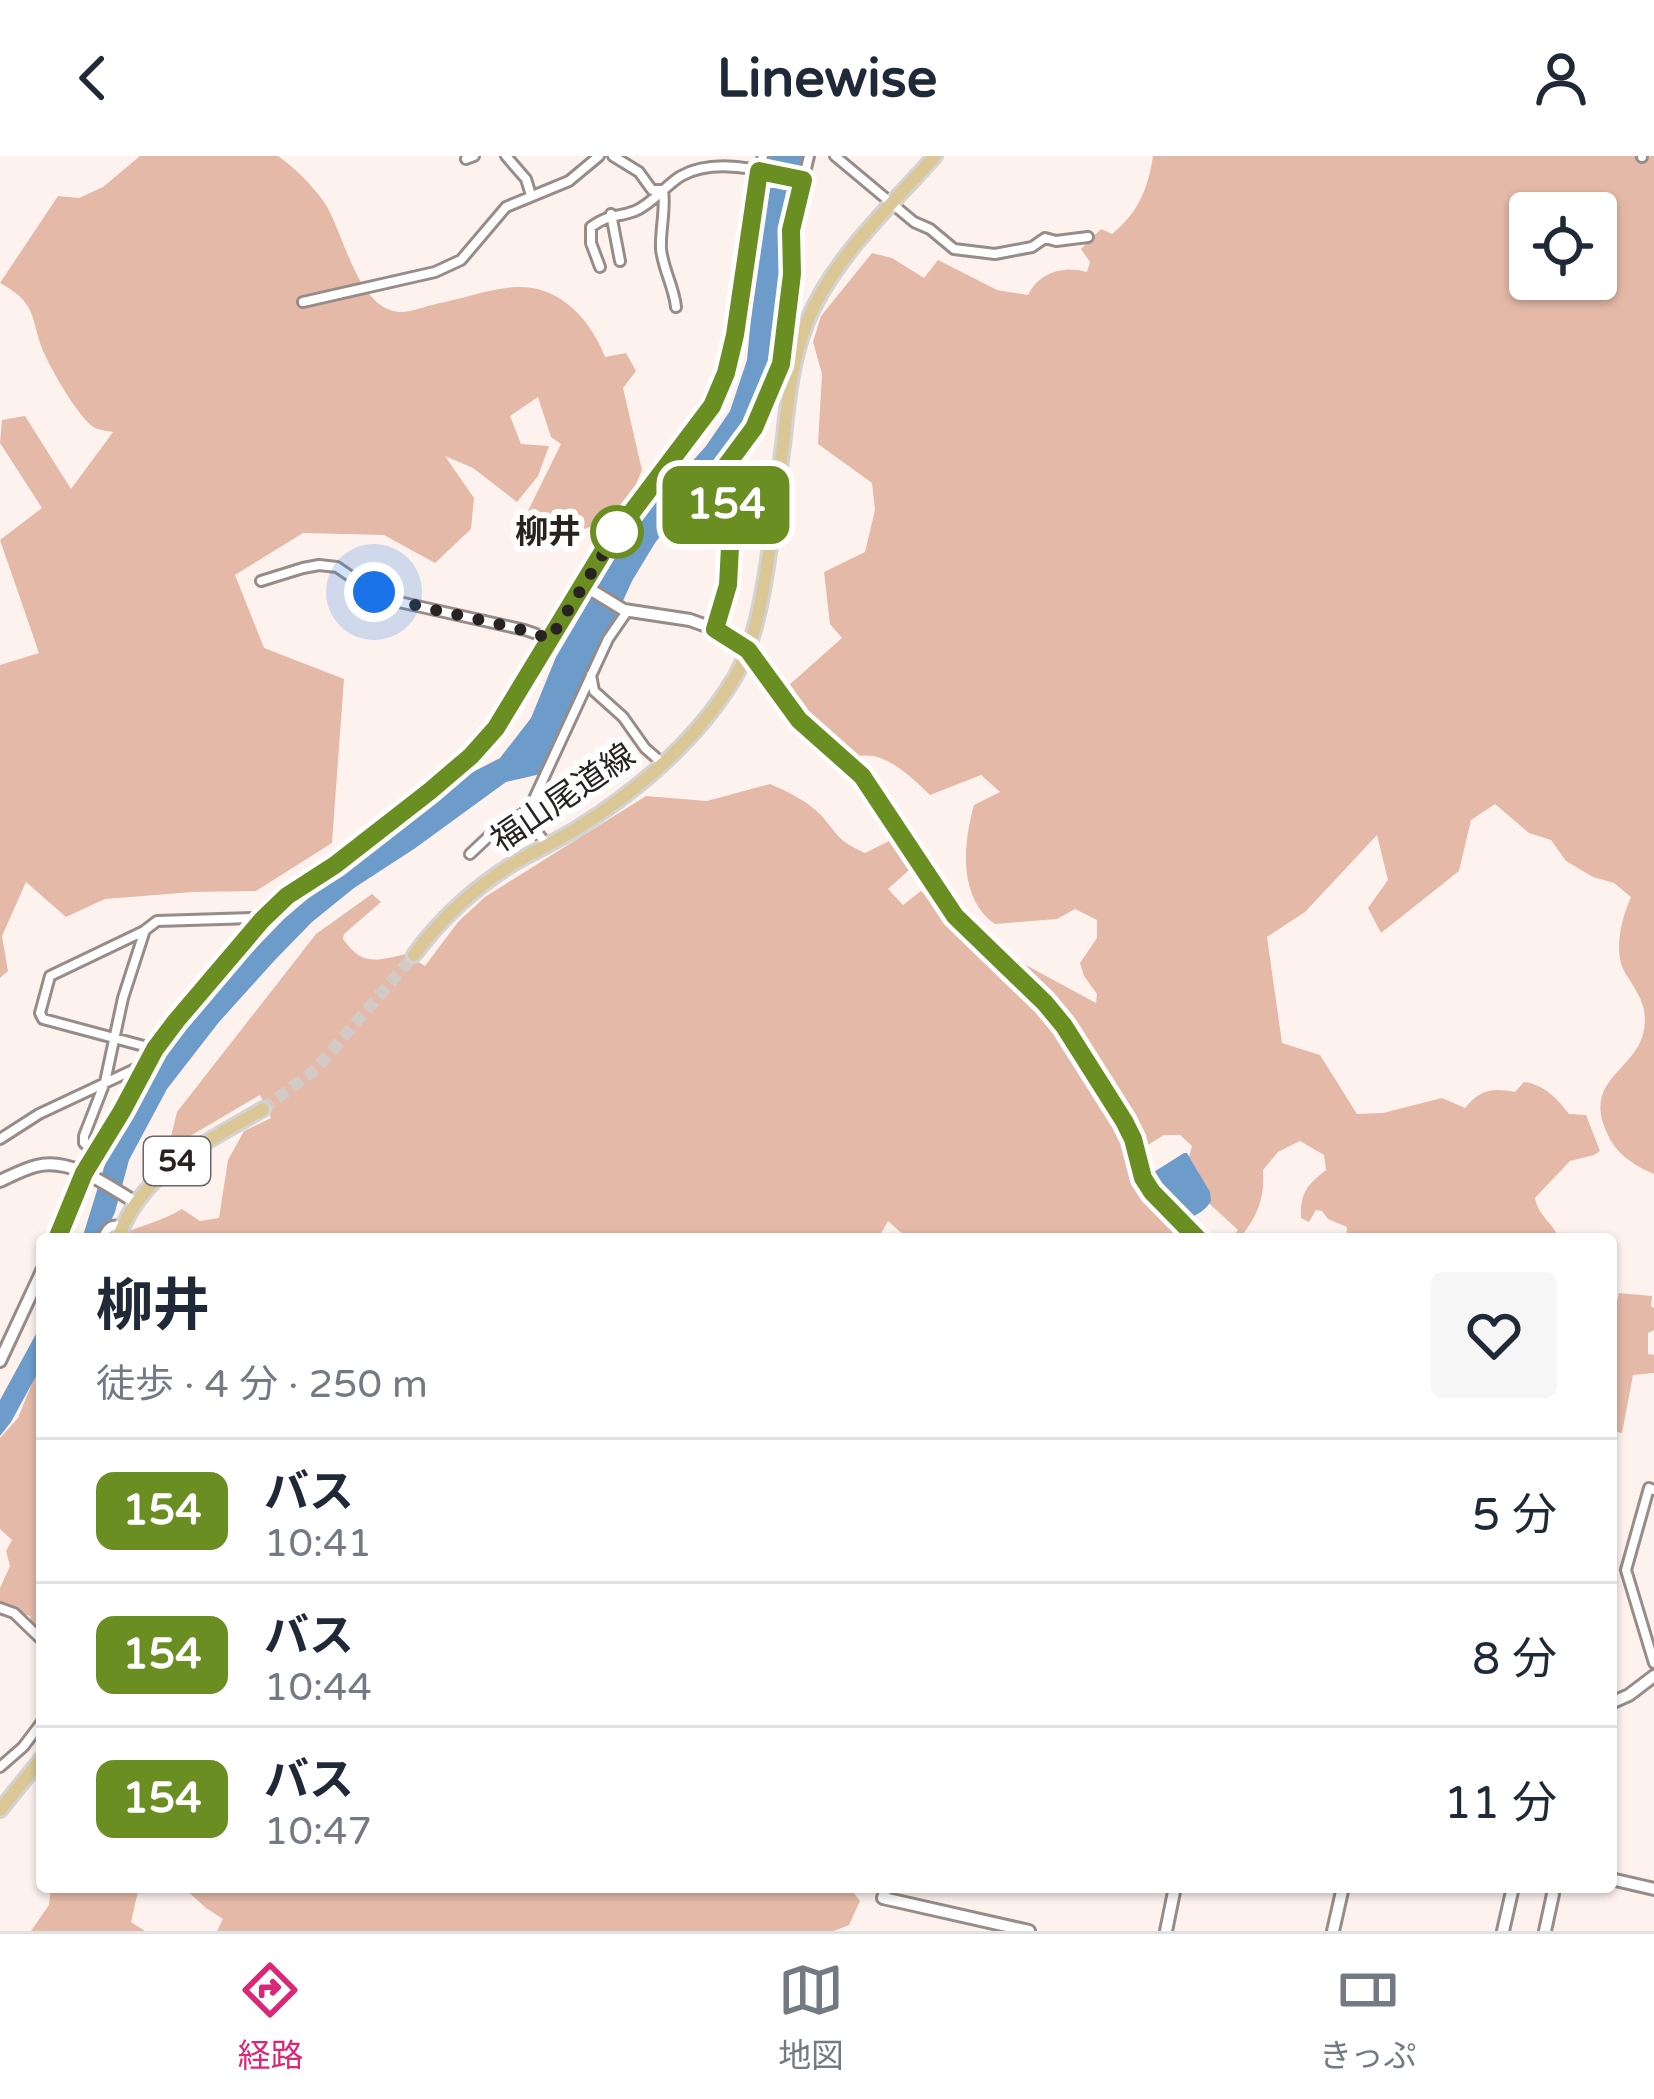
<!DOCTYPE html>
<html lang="ja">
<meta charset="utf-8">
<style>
body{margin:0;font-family:"Varela Round","Noto Sans JP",sans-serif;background:#f6f6f7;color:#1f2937;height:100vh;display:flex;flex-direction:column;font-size:45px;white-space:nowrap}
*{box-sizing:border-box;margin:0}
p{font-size:39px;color:#747a83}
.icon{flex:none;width:66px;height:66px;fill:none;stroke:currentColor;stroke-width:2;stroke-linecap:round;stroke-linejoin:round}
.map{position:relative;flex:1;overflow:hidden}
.panel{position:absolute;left:36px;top:1077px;width:1581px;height:660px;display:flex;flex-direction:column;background:#fff;border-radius:12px;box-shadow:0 3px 9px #0004}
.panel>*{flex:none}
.badge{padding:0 24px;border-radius:18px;font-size:42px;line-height:78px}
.controls{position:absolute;left:1509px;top:36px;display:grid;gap:24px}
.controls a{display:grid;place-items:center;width:108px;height:108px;border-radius:12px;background:#fff;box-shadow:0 3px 9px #0004;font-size:60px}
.you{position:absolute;width:60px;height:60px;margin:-30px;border:9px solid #fff;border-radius:50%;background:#1a73e8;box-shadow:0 0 0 18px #1a73e833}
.map>.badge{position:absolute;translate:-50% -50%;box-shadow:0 0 0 6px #fff}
.round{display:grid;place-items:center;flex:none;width:126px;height:126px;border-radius:12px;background:#f6f6f7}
.head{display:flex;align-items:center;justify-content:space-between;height:204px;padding:0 60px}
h1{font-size:57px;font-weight:700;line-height:90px}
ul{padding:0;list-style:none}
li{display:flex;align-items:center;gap:36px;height:144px;padding:0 60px;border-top:3px solid #e0e1e3}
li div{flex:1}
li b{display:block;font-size:45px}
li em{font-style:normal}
li .badge{min-width:132px;font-weight:700;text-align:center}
header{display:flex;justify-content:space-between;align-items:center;height:156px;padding:0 60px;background:#fff;font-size:54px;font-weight:700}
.dock{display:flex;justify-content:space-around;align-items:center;height:168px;border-top:3px solid #e0e1e3;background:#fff;font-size:33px;color:#747a83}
.dock a{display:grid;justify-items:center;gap:6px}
.dock .on{color:#db2777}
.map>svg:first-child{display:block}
.green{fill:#e4b9a8;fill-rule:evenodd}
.water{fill:#6d9ccb}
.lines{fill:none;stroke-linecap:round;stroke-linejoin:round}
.primary-tunnel{stroke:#d3c9c5;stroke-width:12;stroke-dasharray:12 6;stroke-linecap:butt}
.street-casing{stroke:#978c88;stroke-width:14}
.secondary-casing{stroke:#978c88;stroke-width:16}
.primary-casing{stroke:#d4d3d3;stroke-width:18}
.street{stroke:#fff;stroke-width:8}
.secondary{stroke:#fff;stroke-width:10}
.primary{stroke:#dac795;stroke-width:12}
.line-casing{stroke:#fff;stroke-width:27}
.line{stroke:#6b8e23;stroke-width:18}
.walk{stroke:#282322;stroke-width:12;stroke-dasharray:0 21.6}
.stop-dot{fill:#fff;stroke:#6b8e23;stroke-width:6}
.labels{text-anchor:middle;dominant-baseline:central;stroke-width:12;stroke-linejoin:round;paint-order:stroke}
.shield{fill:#fff;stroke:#686564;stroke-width:3}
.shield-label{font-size:30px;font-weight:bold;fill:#282322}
.stop-label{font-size:33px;font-weight:bold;fill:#282322;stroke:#fff;text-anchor:end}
.street-label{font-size:33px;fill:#282322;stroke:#fff}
</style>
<header><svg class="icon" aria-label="back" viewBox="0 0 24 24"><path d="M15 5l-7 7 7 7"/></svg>Linewise<svg class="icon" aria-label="person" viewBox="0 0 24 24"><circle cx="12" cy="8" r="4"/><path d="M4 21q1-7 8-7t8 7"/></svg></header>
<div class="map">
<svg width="1654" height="1775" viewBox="0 0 1654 1775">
<rect width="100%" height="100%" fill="#fef2ee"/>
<path class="green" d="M140,0H278C294,11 312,29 324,46C344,75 356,152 399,156C410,157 425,150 436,148C462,143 491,132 517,131C560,129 591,164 605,201L626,197L636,215L623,232L642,314L628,347L598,368L559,382L527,357L561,288L551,281L538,241L510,260L521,288L549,290L538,320L517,346L473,312L445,300L474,342L471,373L435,407L384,379L303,377L235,419L264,492L344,523L332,687L256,735L193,736L105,743L66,761L26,726L2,780L8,815L0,822V509L39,497L0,384L42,352L0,287L2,264L25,260L71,333L113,276C112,276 96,273 95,272C80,264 52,215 45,199C29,163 40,149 0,127L58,40L79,42L103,31Z
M1153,0H1635L1648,4L1650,0H1654V1018C1633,1009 1616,998 1607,977C1578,915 1654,914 1644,854C1641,839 1630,826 1623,813C1614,792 1622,761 1631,741L1614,727L1593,721L1566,705L1551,684L1529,677L1495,648L1471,664L1459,715L1381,777L1368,752L1388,724L1377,679L1305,756L1267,781L1282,887L1320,899L1357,958L1383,957L1442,942L1465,952C1481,933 1492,932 1515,936L1524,926C1543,928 1558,943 1569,958L1586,959L1600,995L1594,999L1570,1005L1535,1042C1539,1061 1552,1066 1560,1083H1346L1347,1071L1328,1063L1322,1055L1316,1054L1309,1066L1301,1062C1300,1037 1307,1029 1326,1014L1324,999L1300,985L1278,996L1263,1014C1265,1043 1257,1061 1239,1083H1232L1238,1074L1201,1040L1198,1015L1189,1001L1192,990L1180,979H1164L1143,992L1122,950L1068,867L1017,814L1022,807L1096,847L1097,838L1084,820L1080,807L1097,782V764L1075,753L1057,763L995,768C958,742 963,688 974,649L1000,636L981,619L930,639C910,620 884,593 855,601L807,559L788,530L842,482L830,468L824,416L865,396L875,354L872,327L818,288L822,218L813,186L821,160L872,97L892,102L924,122L938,104L997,134L1028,139C1039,117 1063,109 1087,116L1090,106L1081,93L1101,73L1112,78C1138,57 1148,33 1153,0ZM1530,57H1596V123H1530Z
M770,628C788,636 806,644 821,659C839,680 838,685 865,697L895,682L909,714L888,733L903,749L921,735L1047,856L1119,971L1129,998L1133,1028L1143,1045L1164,1060L1188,1083H908L888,1065L878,1083H113C134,1070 160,1067 182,1053L200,1065L219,1062L228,1004L244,975L271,962L260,939L168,993L177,956L316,778L372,738L381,746L344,778L343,783C362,810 376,805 406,798L425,810L458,766L485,741L646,640L707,645Z
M1619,1137L1652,1140L1651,1150L1654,1152V1174L1648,1177V1198L1654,1199V1217L1633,1219L1622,1277L1611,1275V1144L1617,1145Z
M42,1202V1484L33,1473L30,1460L0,1451V1432L10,1410L6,1395L12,1384L0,1373V1282L18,1262Z
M51,1731H139L131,1766L145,1775H31L49,1749Z
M183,1731H849L860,1745L849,1769L834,1775H217L223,1763L206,1752Z"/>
<path class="water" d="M770,0H803L801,63L785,126L778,195L764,237L747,274L727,304L687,345L655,387L632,425L545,617L506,626L414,693L354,732L312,766L275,804L219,866L167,933L129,1004L115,1056L103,1083H82L110,992L144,930L199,851L284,763L312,739L469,618L500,602L531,562L556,501L631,374L706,290L730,255L747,204L762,48Z
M1184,997H1187L1210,1036L1211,1045C1206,1054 1194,1062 1183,1063L1164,1043L1149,1019Z
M42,1167V1209L11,1266L0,1280V1244Z"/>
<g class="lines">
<path class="primary-tunnel" d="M263,953L316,913L414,799"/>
<g class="street-casing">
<path id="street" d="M506,0L526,23L531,39
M613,0L639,16L652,34H663
M835,0L914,66L930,73L954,93L995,98L1032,91L1045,82L1056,85L1088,81
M1642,0V1
M466,3L474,0
M663,34C666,53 660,74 661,93C663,113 674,131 676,151
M611,58L620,105
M600,111L591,87V71C610,57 617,62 635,55C652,48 666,29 681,20C717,0 766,16 803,24
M303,146L435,116L461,104L506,51L569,25L599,0
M261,425L303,412L319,409L337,411L373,436L399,446L525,474L551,483
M715,473L728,429L730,391L724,336L725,311L755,272L781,208L792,118L791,74L809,0
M591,519L594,535L623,561L645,592L662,607
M523,658L547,689
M470,698L504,666L523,658L533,645L608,483L628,454
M155,893L43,863L40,857L50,820L144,775L157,765L253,762L261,764
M0,983L39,958L137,912H145
M96,997L84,987V980L105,926L123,842L144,777
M84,1017L122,955L155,893L261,764L287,740L335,709L430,635L471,600L496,572L607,389L712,250L726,217L735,179L759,15L763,0
M102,1083C107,1072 110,1068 122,1070
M1654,1334L1649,1332L1626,1414L1654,1507
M0,1452L14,1457L42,1484
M0,1611L23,1591L42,1566"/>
</g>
<g class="secondary-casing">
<path id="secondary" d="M583,429L624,454L690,464L715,473L729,480L758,506L799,564L862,620L955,760L1045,847L1064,870L1124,965L1133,983L1143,1022L1152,1036L1199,1083
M0,1025C11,1020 24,1013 36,1010C70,1001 107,1029 135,1046
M57,1083L84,1017
M0,1205L42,1115
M1611,1547L1629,1539L1654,1520
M1611,1723L1654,1733
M886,1731L883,1742L1029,1775
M1166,1775L1175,1731
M1333,1775L1343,1731
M1503,1775L1513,1731
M1545,1775L1553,1738"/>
</g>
<g class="primary-casing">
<path id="primary" d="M414,799C442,761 474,732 514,707C535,695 557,685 578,672C638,634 698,583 735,521C753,490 760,453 766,417C773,372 778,327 784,281C788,243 792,202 807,166C833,102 890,51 935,0
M118,1083C141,1015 206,987 263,953
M0,1654L42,1602"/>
</g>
<use href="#street" class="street"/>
<use href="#secondary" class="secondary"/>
<use href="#primary" class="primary"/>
</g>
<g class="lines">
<g class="line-casing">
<path id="line" d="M57,1083L84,1017L122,955L155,893L176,865L262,764L287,740L335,709L430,635L471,600L496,572L607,389L712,250L726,217L735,179L759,15L803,24L791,74L792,118L781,208L754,272L725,311L724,337L730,391L728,429L715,473L748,494L799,564L862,620L955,760L1045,847L1064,870L1124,965L1133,983L1143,1022L1152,1036L1198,1083"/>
</g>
<use href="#line" class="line"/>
<path class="walk" d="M374,436C431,458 493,462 550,483L617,376"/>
</g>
<circle class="stop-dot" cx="617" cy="376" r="24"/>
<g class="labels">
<rect class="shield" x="144" y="981" width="66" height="48" rx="9"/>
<g class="shield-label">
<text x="177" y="1005">54</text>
</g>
<g class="stop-label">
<text x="581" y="376">柳井</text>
</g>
<g class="street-label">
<text transform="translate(563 642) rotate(-34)">福山尾道線</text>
</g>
</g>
</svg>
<div class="controls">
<a><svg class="icon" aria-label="locate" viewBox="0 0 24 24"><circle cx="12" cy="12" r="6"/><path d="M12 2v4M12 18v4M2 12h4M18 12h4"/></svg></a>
</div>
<div class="you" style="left:374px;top:436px"></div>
<b class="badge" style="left:726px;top:349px;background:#6b8e23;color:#fff">154</b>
<section class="panel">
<div class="head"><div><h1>柳井</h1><p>徒歩 · 4 分 · 250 m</p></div><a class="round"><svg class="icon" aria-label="heart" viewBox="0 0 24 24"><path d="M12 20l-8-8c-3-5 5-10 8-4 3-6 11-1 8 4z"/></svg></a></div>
<ul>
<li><span class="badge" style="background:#6b8e23;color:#fff">154</span><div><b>バス</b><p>10:41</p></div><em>5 分</em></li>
<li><span class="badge" style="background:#6b8e23;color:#fff">154</span><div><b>バス</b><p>10:44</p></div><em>8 分</em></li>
<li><span class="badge" style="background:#6b8e23;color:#fff">154</span><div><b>バス</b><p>10:47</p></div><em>11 分</em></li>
</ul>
</section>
</div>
<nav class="dock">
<a class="on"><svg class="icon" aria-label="directions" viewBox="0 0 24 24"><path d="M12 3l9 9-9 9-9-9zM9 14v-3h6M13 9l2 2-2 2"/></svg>経路</a>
<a><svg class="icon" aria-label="map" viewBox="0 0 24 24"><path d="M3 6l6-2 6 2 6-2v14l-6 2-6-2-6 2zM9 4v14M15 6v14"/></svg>地図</a>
<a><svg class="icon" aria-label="tickets" viewBox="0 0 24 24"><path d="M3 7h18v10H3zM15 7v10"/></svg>きっぷ</a>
</nav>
